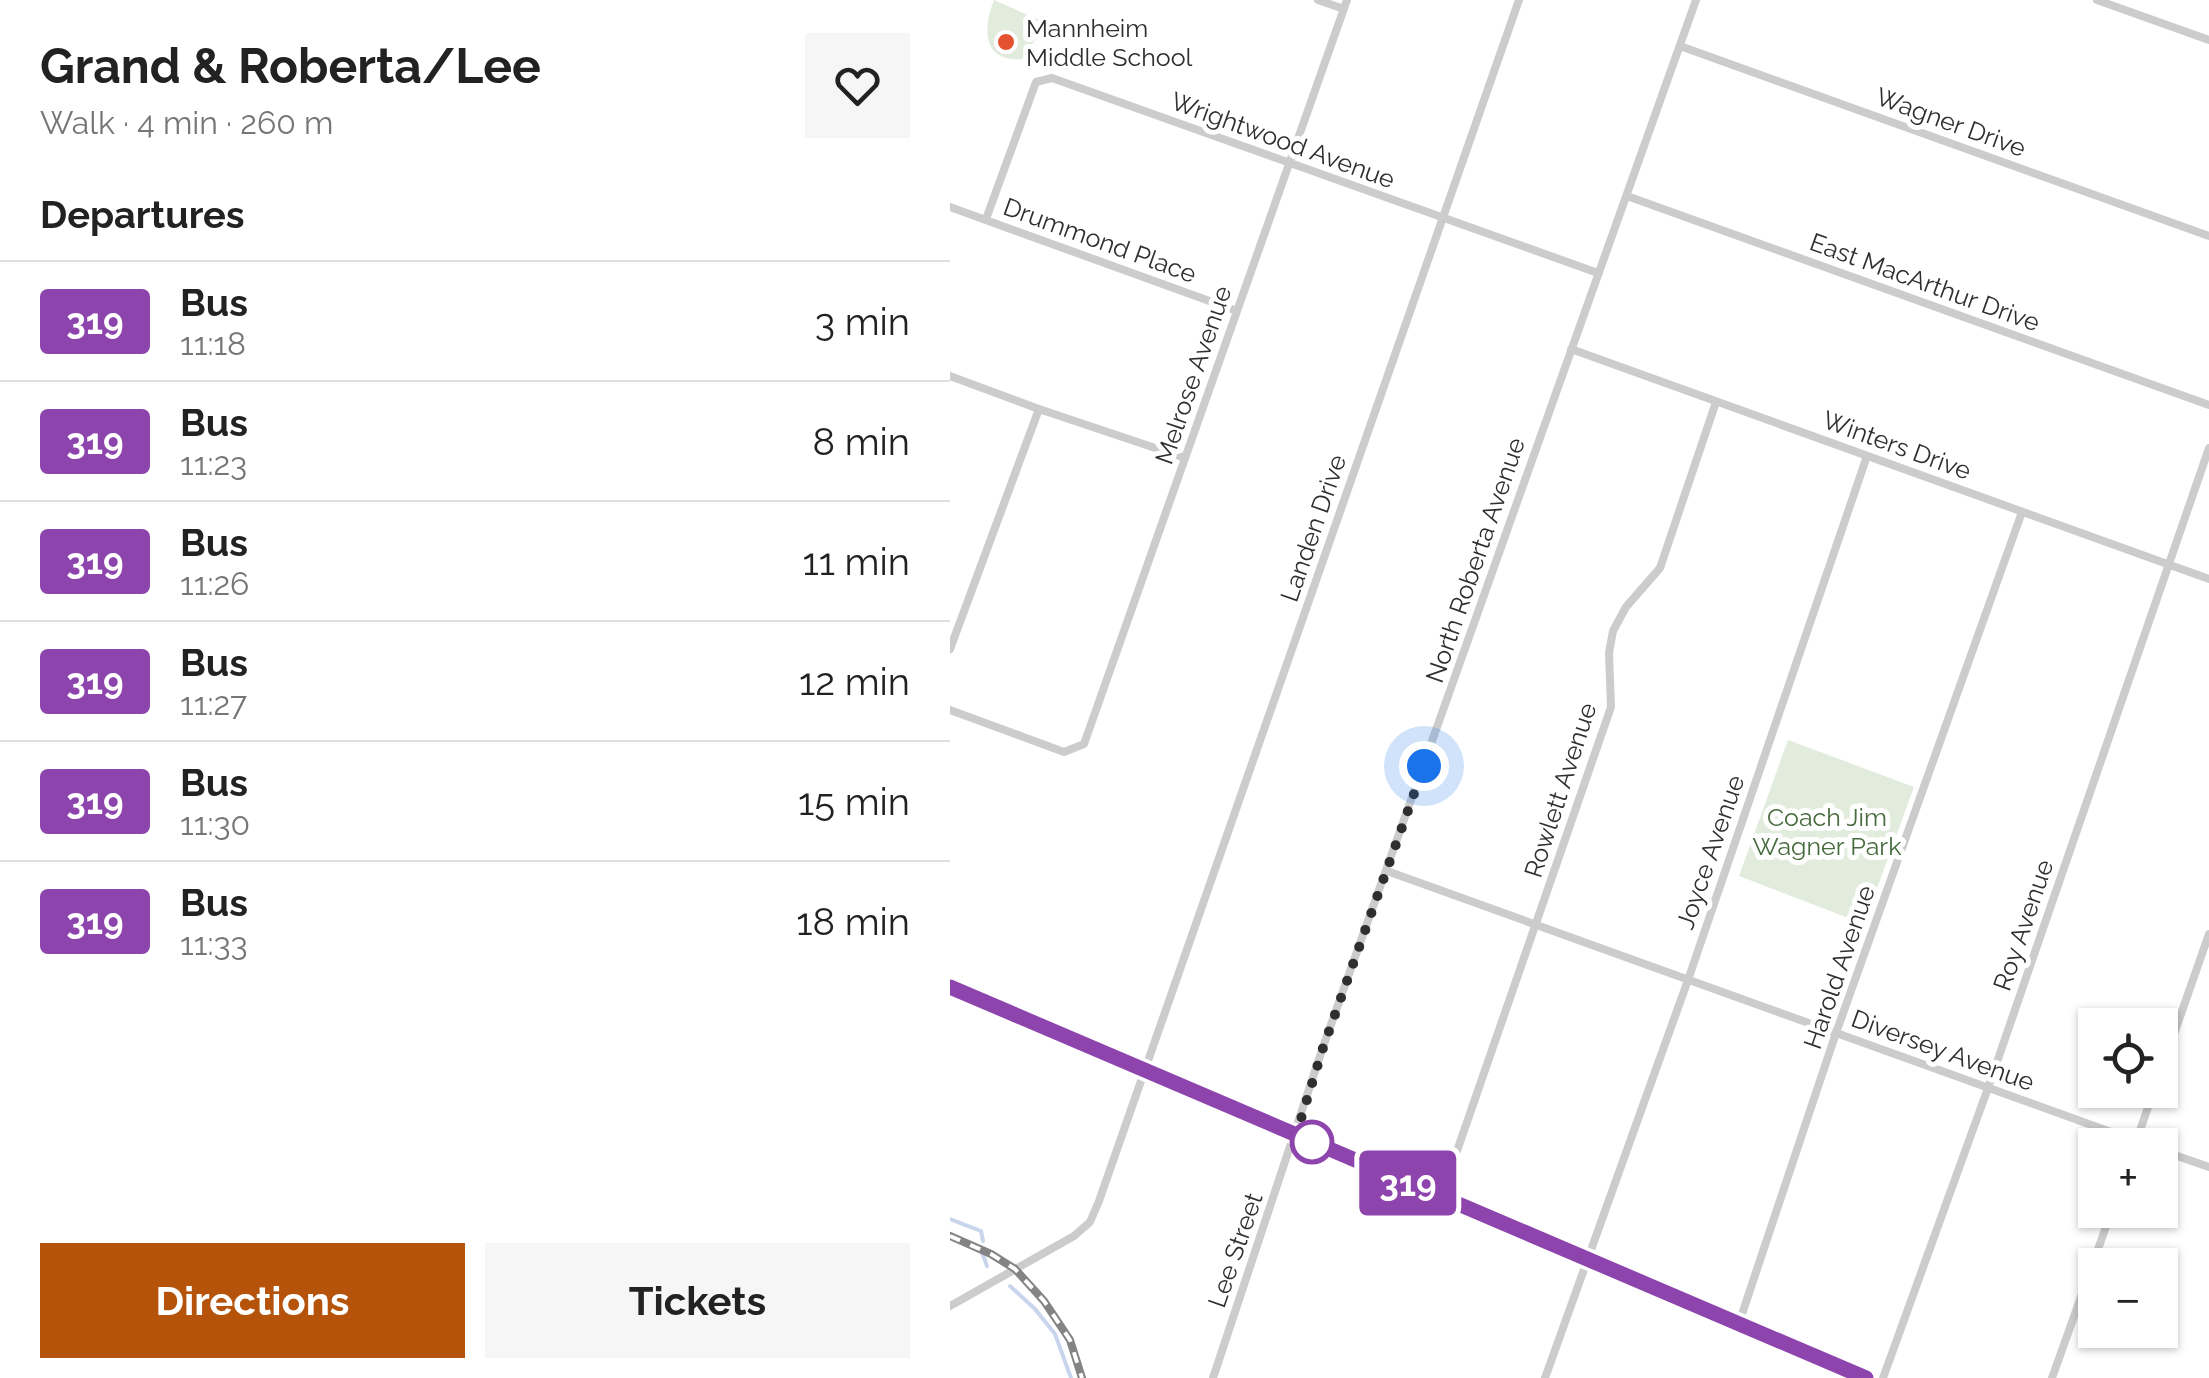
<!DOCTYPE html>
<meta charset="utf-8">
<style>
body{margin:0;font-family:Raleway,sans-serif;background:#f6f6f6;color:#222;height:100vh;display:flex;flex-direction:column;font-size:38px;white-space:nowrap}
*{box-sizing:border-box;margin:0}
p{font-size:32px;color:#767676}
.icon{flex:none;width:55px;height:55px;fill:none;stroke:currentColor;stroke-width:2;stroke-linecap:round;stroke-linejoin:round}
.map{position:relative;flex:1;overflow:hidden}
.sheet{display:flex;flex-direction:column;background:#fff;width:950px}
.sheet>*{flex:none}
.badge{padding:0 20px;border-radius:8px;font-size:35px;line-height:65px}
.buttons{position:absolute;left:1128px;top:1008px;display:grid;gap:20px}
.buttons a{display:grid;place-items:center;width:100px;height:100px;border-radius:0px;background:#fff;box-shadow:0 2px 8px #0004;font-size:50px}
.you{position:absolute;width:50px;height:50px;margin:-25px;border:8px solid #fff;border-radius:50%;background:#1a73e8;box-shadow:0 0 0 15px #1a73e833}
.map>.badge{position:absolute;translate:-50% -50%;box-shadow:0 0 0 5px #fff}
h2{padding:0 40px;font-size:38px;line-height:90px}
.round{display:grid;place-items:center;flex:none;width:105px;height:105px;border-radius:0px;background:#f6f6f6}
.head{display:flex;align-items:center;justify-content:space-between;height:170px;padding:0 40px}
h1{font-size:48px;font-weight:700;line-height:75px}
.cta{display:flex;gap:20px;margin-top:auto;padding:20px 40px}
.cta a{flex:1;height:115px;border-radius:0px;background:#b45309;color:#fff;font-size:40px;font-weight:700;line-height:115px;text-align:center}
.cta a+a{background:#f6f6f6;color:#222}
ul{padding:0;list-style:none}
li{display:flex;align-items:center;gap:30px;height:120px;padding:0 40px;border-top:2px solid #e0e0e0}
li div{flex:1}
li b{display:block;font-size:38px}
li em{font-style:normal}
li .badge{min-width:110px;font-weight:700;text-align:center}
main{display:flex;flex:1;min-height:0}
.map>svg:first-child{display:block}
.green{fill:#e1ecdd}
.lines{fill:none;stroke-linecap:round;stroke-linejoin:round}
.stream{stroke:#c9d5ec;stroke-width:4}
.minor{stroke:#ccc;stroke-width:8}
.secondary{stroke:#b9b9b9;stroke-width:11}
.rail-casing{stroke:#848484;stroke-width:8}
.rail{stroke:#fff;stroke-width:4;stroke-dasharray:11;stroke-linecap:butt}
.line-casing{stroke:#fff;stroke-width:22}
.line{stroke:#8e44ad;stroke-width:15}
.walk{stroke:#2f2f2f;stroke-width:10;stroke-dasharray:0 18}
.poi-dot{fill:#e55231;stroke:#fff;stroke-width:4}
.stop-dot{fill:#fff;stroke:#8e44ad;stroke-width:5}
.labels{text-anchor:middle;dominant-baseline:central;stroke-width:10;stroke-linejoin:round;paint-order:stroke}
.poi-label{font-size:25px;fill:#2f2f2f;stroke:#fff;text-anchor:start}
.street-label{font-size:25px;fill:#2f2f2f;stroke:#fff}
.park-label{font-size:25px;fill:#466b3c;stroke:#fff}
</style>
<main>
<section class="sheet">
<div class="head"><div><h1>Grand &amp; Roberta/Lee</h1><p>Walk · 4 min · 260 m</p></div><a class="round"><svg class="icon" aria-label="heart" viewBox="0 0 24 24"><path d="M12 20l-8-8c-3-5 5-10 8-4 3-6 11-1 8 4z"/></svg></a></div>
<h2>Departures</h2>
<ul>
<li><span class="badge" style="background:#8e44ad;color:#fff">319</span><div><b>Bus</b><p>11:18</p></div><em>3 min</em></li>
<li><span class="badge" style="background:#8e44ad;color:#fff">319</span><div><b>Bus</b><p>11:23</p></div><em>8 min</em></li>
<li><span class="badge" style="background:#8e44ad;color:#fff">319</span><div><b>Bus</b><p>11:26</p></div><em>11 min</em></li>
<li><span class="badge" style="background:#8e44ad;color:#fff">319</span><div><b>Bus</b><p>11:27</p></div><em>12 min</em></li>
<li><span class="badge" style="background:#8e44ad;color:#fff">319</span><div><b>Bus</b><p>11:30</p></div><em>15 min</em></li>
<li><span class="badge" style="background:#8e44ad;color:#fff">319</span><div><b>Bus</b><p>11:33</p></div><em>18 min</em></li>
</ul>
<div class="cta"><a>Directions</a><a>Tickets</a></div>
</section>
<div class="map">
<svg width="1259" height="1378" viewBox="0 0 1259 1378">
<rect width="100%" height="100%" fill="#fff"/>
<path class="green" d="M44,0L92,21L94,27L72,59C32,62 33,28 44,0Z
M838,740L964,787L914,924L789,876Z"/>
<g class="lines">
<path class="stream" d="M0,1219L31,1231L33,1241
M32,1252L37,1266
M60,1286L85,1309L105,1334L121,1378"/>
<path class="minor" d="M368,0L394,9
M1147,0L1259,40
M730,46L1259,236
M677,196L1259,405
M0,207L287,311
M36,219L86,82L102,78L648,273
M621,349L1259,579
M0,376L89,409L235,458
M0,649L89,409
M0,710L114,752L134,744L397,0
M437,871L1197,1145
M1210,1074L1259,934
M1186,1142L1204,1090
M1210,1150L1259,1167
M491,1197L661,707L659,653L663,631L676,607L710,568L766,402
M0,1306L124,1236L140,1222L149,1201L569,0
M789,1323L886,1033L1072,512
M263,1378L373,1047L746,0
M595,1378L738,980L917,456
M933,1378L1038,1088L1259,448
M1102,1378L1162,1210"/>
<path class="secondary" d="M0,987L917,1378"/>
<g class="rail-casing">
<path id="rail" d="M0,1236L41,1254L65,1269L94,1301L120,1340L132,1378"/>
</g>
<use href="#rail" class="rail"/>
</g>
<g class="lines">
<g class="line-casing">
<path id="line" d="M0,987L916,1378"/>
</g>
<use href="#line" class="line"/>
<path class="walk" d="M362,1142L346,1135L373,1048L474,766"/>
</g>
<circle class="poi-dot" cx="56" cy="42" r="10"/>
<circle class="stop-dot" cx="362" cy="1142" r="20"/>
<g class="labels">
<g class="poi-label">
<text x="76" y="28">Mannheim<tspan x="76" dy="29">Middle School</tspan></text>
</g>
<g class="street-label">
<text transform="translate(1001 122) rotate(20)">Wagner Drive</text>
<text transform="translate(333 140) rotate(20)">Wrightwood Avenue</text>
<text transform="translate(150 240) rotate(20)">Drummond Place</text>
<text transform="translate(975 282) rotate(20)">East MacArthur Drive</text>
<text transform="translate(243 375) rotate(-71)">Melrose Avenue</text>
<text transform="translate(947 445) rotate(20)">Winters Drive</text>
<text transform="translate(363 528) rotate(-71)">Landen Drive</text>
<text transform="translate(525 560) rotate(-71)">North Roberta Avenue</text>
<text transform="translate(610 790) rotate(-72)">Rowlett Avenue</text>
<text transform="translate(760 852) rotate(-71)">Joyce Avenue</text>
<text transform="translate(1073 925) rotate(-71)">Roy Avenue</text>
<text transform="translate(889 967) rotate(-71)">Harold Avenue</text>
<text transform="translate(993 1050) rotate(20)">Diversey Avenue</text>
<text transform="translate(285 1250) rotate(-71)">Lee Street</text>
</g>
<g class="park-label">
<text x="877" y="817">Coach Jim<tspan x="877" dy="29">Wagner Park</tspan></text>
</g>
</g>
</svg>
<div class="buttons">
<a><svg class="icon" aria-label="locate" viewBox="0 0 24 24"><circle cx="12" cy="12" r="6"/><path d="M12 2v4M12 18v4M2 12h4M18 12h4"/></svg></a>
<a>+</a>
<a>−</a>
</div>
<div class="you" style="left:474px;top:766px"></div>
<b class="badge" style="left:458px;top:1183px;background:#8e44ad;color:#fff">319</b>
</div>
</main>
